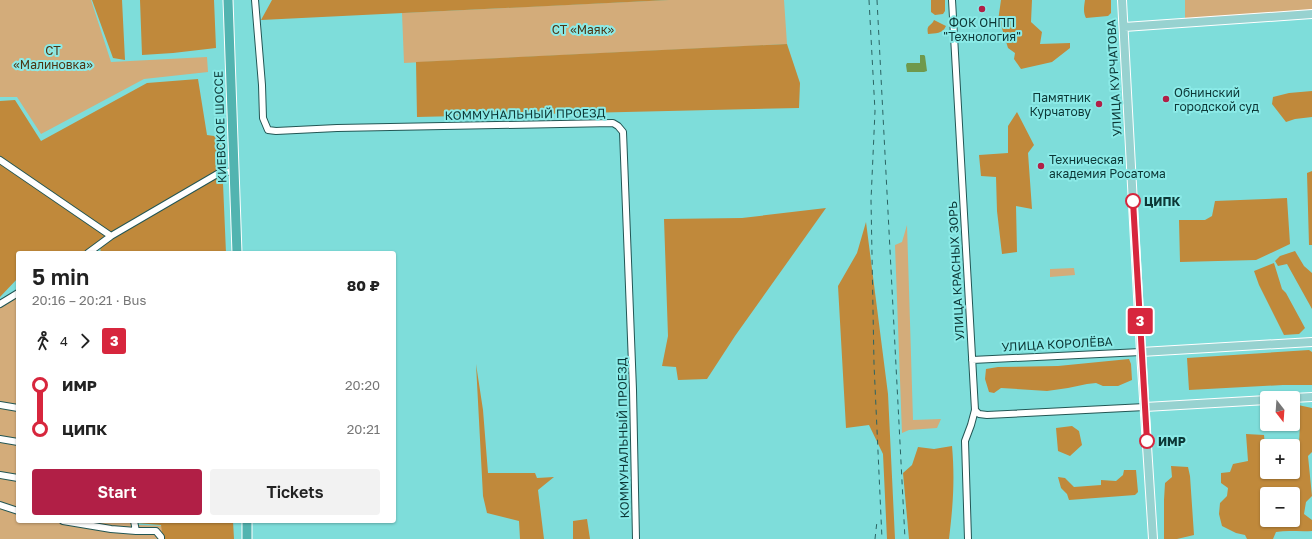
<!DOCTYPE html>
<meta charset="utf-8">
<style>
body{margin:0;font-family:"Golos Text",sans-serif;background:#f2f2f2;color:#222;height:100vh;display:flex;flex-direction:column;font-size:15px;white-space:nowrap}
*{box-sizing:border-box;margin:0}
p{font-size:13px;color:#767676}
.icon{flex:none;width:22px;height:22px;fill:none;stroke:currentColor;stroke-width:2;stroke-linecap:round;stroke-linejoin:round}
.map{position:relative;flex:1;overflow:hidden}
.drawer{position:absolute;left:16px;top:251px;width:380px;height:272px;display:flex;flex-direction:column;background:#fff;border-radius:4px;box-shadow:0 1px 3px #0004}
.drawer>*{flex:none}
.badge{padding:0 8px;border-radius:3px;font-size:14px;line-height:26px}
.needle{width:26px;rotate:163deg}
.fabs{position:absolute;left:1260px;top:391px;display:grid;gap:8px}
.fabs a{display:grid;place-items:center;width:40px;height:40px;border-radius:4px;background:#fff;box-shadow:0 1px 3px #0004;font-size:20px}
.map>.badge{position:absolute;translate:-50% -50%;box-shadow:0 0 0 2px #fff}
.legs{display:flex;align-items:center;gap:6px;height:44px;padding:0 16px;font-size:13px}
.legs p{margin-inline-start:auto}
.head{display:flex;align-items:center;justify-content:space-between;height:68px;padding:0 16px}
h1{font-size:22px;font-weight:600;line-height:30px}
.primary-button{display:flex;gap:8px;margin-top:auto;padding:8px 16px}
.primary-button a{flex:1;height:46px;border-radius:4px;background:#b11f46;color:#fff;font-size:16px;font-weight:600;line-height:46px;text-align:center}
.primary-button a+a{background:#f2f2f2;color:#222}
ul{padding:0 16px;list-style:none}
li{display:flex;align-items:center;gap:14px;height:44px;font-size:15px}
li i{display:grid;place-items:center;width:6px;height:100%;margin:0 5px;background:currentColor}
li i::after{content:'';width:10px;height:10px;margin:-5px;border:3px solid;border-radius:50%;background:#fff}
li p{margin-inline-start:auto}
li:first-child i{background:linear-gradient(#0000 50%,currentColor 0)}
li:last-child i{background:linear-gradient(currentColor 50%,#0000 0)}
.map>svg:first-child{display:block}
.green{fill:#d3ac7a}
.forest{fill:#c0893b;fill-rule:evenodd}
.water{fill:#6f994c}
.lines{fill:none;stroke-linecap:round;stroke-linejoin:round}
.minor-casing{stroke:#235654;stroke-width:8}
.major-casing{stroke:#fff;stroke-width:10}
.highway-casing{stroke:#fff;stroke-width:11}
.minor{stroke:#fff;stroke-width:6}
.major{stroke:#97d2d0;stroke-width:8}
.highway{stroke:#52b4b0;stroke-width:9}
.rail{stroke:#2b6463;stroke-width:1;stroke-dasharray:5 5;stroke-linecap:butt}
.line-1-casing{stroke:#fff;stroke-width:9}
.line-1{stroke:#d7263d;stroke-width:6}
.poi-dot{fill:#b11f46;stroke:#8beae7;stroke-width:1.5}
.stop-1-dot{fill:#fff;stroke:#d7263d;stroke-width:2}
.labels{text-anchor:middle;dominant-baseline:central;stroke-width:4;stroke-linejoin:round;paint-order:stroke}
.poi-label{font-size:12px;fill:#0c3736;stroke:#8beae7;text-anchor:start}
.park-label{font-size:12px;fill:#4c3413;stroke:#8beae7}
.street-label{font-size:12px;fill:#0c3736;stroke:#8beae7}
.stop-label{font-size:12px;font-weight:bold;fill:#0c3736;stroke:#8beae7;text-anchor:start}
</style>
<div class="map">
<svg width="1312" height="539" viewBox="0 0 1312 539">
<rect width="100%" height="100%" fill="#7eddda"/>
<path class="green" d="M0,0H91L111,62L207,57L208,72L144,79L41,134L17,97H0Z
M669,0H784L787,44L404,63L402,13Z
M1185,0H1312V12L1185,19Z
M907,225L913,420L941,419L937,428L909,430L902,433L895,245L902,242Z
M1074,268L1075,275L1050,277V269Z
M18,297V521H136L137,525L166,526L165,539H0V307Z"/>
<path class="forest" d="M92,0H122L125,60L113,58Z
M140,0H214L216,48L173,53L142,55Z
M272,0H669L261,20Z
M931,0H945V11L943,14L935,15L931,12Z
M1001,0H1032L1031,22L1042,32L1040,44L1070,43V48L1052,62L1021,69L1014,59L1015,53L1008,48L1000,22L998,21Z
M1085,0H1111V13L1108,16L1086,18C1083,12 1084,7 1085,0Z
M934,20L946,26C943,34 935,33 928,34C926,24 931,27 934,20Z
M787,44L800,83L799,108L417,117L416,62Z
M198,79L207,135L221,137L226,253H101L100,247L85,253H18V278L0,297V101L15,100L41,141L147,83Z
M1312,91V117L1295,119L1286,122L1272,104L1273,97L1289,93Z
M1017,112L1034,145L1028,153L1032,209L1016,206L1017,252L1002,254L997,211L996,177L981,176L979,155L1008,153V126Z
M1312,171V245H1309L1307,173Z
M1287,198L1290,244L1256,260L1180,262L1179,220H1205L1212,216L1215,201Z
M826,208L735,336L707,379L678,380L676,367L662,366L668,336L664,219L742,218Z
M866,222L888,394L895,539H887L883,454L869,425L846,428L838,286L857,253Z
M1295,251L1304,266L1312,273V309L1287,264L1278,266L1275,261L1280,256Z
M1274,263L1282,289L1286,293L1305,328L1299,334L1284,335L1259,285L1254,271Z
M1309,350L1312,352V385H1283L1189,390L1187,358Z
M1129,359L1131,364L1132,380L1118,386H1103L1096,383L1087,384L1068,388L1047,391L1001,388L994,393L989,392L985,379L986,369L998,367L1058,366Z
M476,364L483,410L488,473H535L537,478L554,477L538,490L544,539H520L519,521L487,513L483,496Z
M1298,405L1312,408V452L1308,456L1312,496L1306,502L1304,514L1312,520V531C1300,532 1288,530 1276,532L1273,539H1247L1245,535L1236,533L1222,526L1219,514L1220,503L1227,496L1228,488L1221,483V473L1230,472L1233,464L1248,461L1246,434L1264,435L1267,472H1293V452L1299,444L1300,425L1297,414H1293V406ZM1267,494H1293V520H1267Z
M1072,426L1079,431L1082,445L1070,456L1058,451L1056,428Z
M952,446C955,479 953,506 949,539H909L903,473L912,465L918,447L934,449Z
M1171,466L1188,467L1190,476L1194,535L1177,539H1164V500L1165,483L1172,477Z
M1124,470H1136L1138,492L1135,495L1069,500L1067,494L1061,488L1058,477L1065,478L1074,487L1101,485V480L1116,481L1123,475Z
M587,519L590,539H573V521Z
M136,521H233L234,539H163L161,525L136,523Z"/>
<path class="water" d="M920,55H924L925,56L927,71L924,72H907L906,65L907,63H920Z"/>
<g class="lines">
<g class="minor-casing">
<path id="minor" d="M255,0L262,85L263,118L268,130L276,131L337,128L613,123L618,126L623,132L633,390L636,539
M952,0L975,410L971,425L965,441L968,539
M0,160L111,236
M88,253L111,236L219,173L234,171
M0,304L18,293
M972,360L1141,352
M0,405L18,408
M975,410L979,414L987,415L1145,407
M0,439L18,442
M0,475L18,478
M0,505L18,511
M63,521L111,529L136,531
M134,521L136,531H156L161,537V539"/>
</g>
<g class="major-casing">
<path id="major" d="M1122,0L1141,352L1153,539
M1124,27L1312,14
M1141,352L1312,342
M1293,398L1312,397
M1145,407L1267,400"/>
</g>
<g class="highway-casing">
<path id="highway" d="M228,0L237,253
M247,521V539"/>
</g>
<use href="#minor" class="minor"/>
<use href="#major" class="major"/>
<use href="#highway" class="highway"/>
<path class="rail" d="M869,0L875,111L871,200L874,364L882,539
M877,0L905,539
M875,539L877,521"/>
</g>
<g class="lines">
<g class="line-1-casing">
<path id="line-1" d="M1133,201L1147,441"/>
</g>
<use href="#line-1" class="line-1"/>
</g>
<g class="poi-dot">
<circle cx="982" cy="9" r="4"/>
<circle cx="1166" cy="99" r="4"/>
<circle cx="1099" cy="104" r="4"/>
<circle cx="1041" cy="166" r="4"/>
</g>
<g class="stop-1-dot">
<circle cx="1133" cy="201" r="7"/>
<circle cx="1147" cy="441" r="7"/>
</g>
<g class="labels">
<g class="poi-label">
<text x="982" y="22" text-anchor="middle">ФОК ОНПП<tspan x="982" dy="14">"Технология"</tspan></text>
<text x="1174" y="92">Обнинский<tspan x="1174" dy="14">городской суд</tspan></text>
<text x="1091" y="97" text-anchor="end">Памятник<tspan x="1091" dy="14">Курчатову</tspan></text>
<text x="1049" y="159">Техническая<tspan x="1049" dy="14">академия Росатома</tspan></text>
</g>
<g class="park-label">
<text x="583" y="29">СТ «Маяк»</text>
<text x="53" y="50">СТ<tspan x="53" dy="14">«Малиновка»</tspan></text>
</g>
<g class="street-label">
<text transform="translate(1114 78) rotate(-93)">УЛИЦА КУРЧАТОВА</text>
<text transform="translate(525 114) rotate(-1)">КОММУНАЛЬНЫЙ ПРОЕЗД</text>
<text transform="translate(220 127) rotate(-92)">КИЕВСКОЕ ШОССЕ</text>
<text transform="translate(956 271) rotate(-93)">УЛИЦА КРАСНЫХ ЗОРЬ</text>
<text transform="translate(1057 344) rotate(-3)">УЛИЦА КОРОЛЁВА</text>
<text transform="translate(623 438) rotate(-91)">КОММУНАЛЬНЫЙ ПРОЕЗД</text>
</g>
<g class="stop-label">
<text x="1144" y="201">ЦИПК</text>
<text x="1158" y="441">ИМР</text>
</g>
</g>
</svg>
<div class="fabs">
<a><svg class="needle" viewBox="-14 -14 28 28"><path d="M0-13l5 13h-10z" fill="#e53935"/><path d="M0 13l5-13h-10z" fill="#767676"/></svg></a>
<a>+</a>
<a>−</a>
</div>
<b class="badge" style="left:1140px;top:321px;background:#d7263d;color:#fff">3</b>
<section class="drawer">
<div class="head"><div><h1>5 min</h1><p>20:16 – 20:21 · Bus</p></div><b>80 ₽</b></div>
<div class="legs"><svg class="icon" aria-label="walk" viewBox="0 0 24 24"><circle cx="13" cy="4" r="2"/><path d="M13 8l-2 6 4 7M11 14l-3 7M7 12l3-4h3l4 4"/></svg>4<svg class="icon" aria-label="forward" viewBox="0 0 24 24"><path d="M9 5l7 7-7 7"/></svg><b class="badge" style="background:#d7263d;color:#fff">3</b></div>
<ul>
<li><i style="color:#d7263d"></i><b>ИМР</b><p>20:20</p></li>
<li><i style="color:#d7263d"></i><b>ЦИПК</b><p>20:21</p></li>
</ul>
<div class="primary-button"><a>Start</a><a>Tickets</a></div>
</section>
</div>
